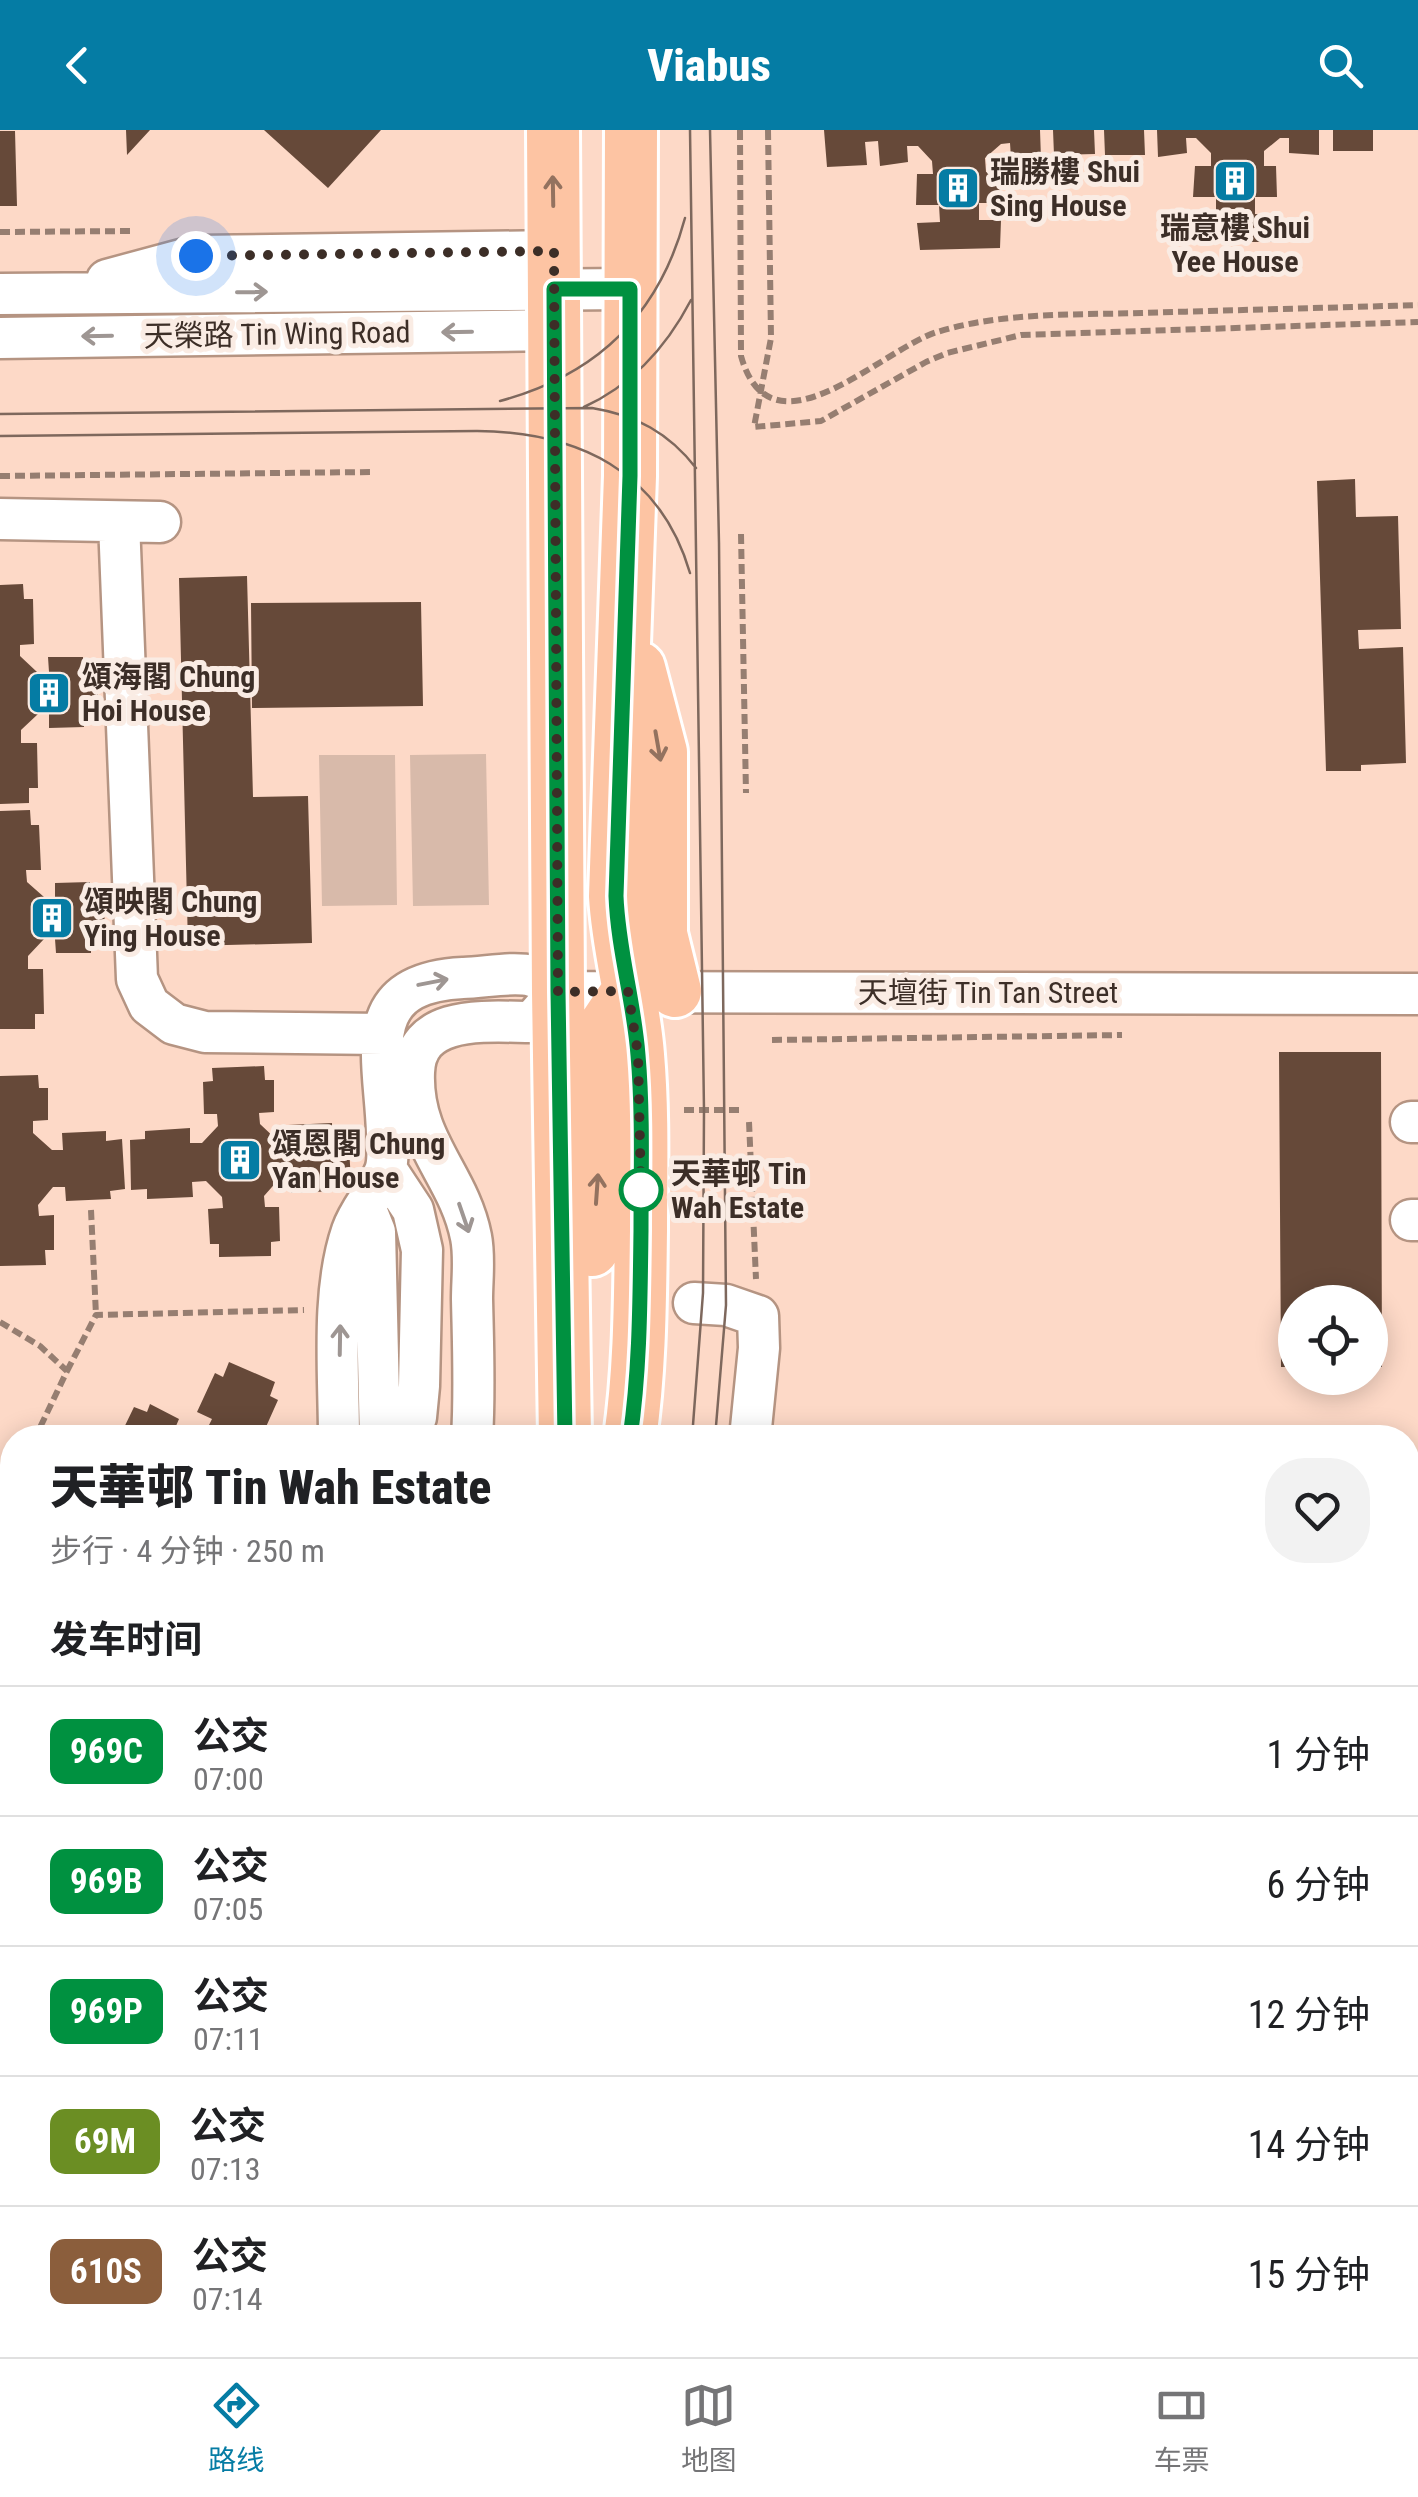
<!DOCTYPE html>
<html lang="zh">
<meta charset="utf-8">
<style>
body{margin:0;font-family:"Roboto Condensed","Noto Sans SC",sans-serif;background:#f2f2f2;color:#202124;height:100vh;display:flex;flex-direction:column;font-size:38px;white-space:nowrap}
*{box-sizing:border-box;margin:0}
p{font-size:32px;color:#757577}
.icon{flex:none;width:55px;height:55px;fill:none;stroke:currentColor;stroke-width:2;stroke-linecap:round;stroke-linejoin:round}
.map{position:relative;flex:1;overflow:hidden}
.details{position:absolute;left:0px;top:1295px;width:1420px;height:932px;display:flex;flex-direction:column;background:#fff;border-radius:40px 40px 0 0;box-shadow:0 5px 25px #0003}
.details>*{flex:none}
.badge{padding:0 20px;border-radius:15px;font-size:35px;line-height:65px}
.tools{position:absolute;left:1278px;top:1155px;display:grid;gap:20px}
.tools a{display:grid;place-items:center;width:110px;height:110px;border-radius:50%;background:#fff;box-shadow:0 5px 25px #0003;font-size:50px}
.you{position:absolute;width:50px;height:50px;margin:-25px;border:8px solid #fff;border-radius:50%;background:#1a73e8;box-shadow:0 0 0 15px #1a73e833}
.map>.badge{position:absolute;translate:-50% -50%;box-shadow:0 0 0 5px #fff}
h2{padding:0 50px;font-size:38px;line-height:90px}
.round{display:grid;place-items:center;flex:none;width:105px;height:105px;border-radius:40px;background:#f2f2f2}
.overview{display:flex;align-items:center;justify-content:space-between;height:170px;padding:0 50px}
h1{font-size:48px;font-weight:800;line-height:75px}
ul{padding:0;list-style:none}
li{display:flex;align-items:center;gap:30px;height:130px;padding:0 50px;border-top:2px solid #e0e0e0}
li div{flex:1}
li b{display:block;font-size:38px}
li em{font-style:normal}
li .badge{min-width:110px;font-weight:700;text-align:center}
header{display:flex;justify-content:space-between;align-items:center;height:130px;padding:0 50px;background:#057ca4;color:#fff;font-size:45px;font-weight:800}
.tab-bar{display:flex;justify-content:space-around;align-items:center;height:140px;border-top:2px solid #e0e0e0;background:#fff;font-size:28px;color:#757577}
.tab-bar a{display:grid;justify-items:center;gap:5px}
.tab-bar .current{color:#057ca4}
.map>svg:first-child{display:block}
.green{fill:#d8baaa}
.building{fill:#664939}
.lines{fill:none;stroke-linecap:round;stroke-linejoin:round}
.minor-casing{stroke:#b59482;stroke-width:45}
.major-casing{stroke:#fff;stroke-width:58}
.path{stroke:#967e71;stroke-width:6;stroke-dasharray:10 5;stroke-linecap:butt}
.minor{stroke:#fff;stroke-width:40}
.major{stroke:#fdc4a3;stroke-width:52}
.tram{stroke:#7e685d;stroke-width:2.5}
.oneway{stroke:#93725f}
.oneway2{stroke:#9e9693}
.line-casing{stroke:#fff;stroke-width:22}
.line{stroke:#009140;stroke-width:15}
.walk{stroke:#3c2e27;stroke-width:10;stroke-dasharray:0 18}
.stop-dot{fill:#fff;stroke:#009140;stroke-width:5}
.labels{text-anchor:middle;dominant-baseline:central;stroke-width:10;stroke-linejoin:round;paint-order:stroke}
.poi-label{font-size:30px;font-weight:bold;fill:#3c2e27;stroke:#faece4;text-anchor:start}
.street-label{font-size:30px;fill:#3c2e27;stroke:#faece4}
.stop-label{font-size:30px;font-weight:bold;fill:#3c2e27;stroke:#faece4;text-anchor:start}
</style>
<header><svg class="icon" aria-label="back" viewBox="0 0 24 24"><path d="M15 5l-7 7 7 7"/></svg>Viabus<svg class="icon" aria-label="search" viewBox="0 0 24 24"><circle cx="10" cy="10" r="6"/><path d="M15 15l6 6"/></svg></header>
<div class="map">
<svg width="1418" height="2227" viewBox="0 0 1418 2227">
<rect width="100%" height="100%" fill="#fdd9c7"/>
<path class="green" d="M486,624L489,775L413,776L410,625Z
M319,625H395L397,775L322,776Z"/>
<path class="building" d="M126,0H150L127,25Z
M264,0H381L328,58Z
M824,0H1040L1041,29L1011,28L1010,13L1001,14L985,28L986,42L999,41L1000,73H979V90H1001L1000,118L920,120L917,93L940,92L939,75H916L917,44H933L932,31L918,16H907L908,32L880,36L878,11L865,12L867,35L827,37Z
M1053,0H1094L1095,24L1054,25Z
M1104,0H1144L1145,25H1105Z
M1157,0H1319V25L1289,23V8H1280L1264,21V36H1276L1277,67H1255V84H1277L1275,112H1195L1192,84H1216V67H1193L1195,36H1211V23L1196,8H1186L1187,23L1158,27Z
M1333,0H1373V21H1333Z
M0,1H15L17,76H0Z
M1355,349L1356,387L1398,386L1401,499L1358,500L1359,519L1403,517L1406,633L1361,635V641H1326L1317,351Z
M247,446L253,667L308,666L312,813L188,816L179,448Z
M23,454L24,469H33L34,514L20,515V526L37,542H49L48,527H83V536H98V588L84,589V597L49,598V583L38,584L21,600V613H37L38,658H29V673L0,674V455Z
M421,472L423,576L252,578L251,473Z
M30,680L31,695H39L41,740H26L27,752L44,767H55V753L90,752V762L104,761L105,814H91V823H56L55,809H44L28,826V839H43L44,884H35V899H0V681Z
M1279,922H1381L1382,1237H1370V1172H1295V1237H1281Z
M264,936L265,950H274V982L259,983L260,994L278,1011H289L288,995L332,993V1002L348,1001L351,1051L336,1052L337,1061L291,1063V1048L279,1049L264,1066L265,1077H279L280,1111L271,1112V1126L219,1127V1114H210L208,1079L223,1078L222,1067L206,1051L192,1052L193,1067L147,1069V1059L131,1060L130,1010L145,1009V1001L190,998V1013H202L218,996L217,984H204L203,952L213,951L212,938Z
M38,945L39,958H48V990L33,991V1003L52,1020H63L62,1003L106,1001V1011L122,1009L125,1059L110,1061L111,1069L66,1071L65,1057H53L38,1075L39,1086L54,1085V1120H45L46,1135L0,1136V946Z
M229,1232L275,1252L270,1266L278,1270L261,1308L246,1305L245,1308H185L207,1299L212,1289L197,1282L215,1243L223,1247Z
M150,1274L179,1289L173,1303L183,1308H119L134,1277L147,1282Z
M1408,1429H1417L1416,1472H1408Z
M1408,1533L1418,1541V1599L1408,1604Z
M0,1661L12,1667V1868L0,1862Z
M1418,1788V1880L1408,1874V1809Z
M1408,2033L1418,2038V2179L1412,2181L1408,2190Z
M1408,2192L1418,2197V2203L1407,2225L1388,2215L1382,2227H1316L1309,2223L1313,2215H1408Z
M936,2215H1015L1009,2227H943L946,2220Z"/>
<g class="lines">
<g class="minor-casing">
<path id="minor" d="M107,150L196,126L554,121
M0,164L630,159
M0,208L554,200
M0,389L160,392
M119,392L137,849L149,875L174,894L205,902L383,904
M558,862L1418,864
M1411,992H1418
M386,1039L413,1080L422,1120L419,1256L416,1287L407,1308
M365,1077L375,1102L380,1308
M1411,1090H1418
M694,1173L726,1175L758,1186L759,1218L750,1308
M339,1308C339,1243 331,1162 352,1101C359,1080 377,1062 385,1041C389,1030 387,1014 387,1003C385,928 356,853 463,848C483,848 512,841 532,846C540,848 550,857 558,862
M472,1308C475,1261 473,1215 472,1169C472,1149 475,1127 471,1107C459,1045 411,1012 414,942C416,883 489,892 532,892L558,862
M1408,1390H1418
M814,2215L838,2227
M1237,2215L1261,2227"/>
</g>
<g class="major-casing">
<path id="major" d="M553,0L558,862L565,1308
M639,538L661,622V804L675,861
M592,1120L598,1049L600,920L604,897L628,861
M630,1308C640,1239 640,1170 641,1101C641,1043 643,983 638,925C634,871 618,820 615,766L630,346L631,0
M0,1977L12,1983
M0,2053L12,2059
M117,2215L124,2227
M470,2215L488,2227
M521,2215L542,2227
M359,2227L365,2215"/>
</g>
<path class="path" d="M740,0L741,226C771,333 882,219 937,202C1003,182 1074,185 1142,183C1234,180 1326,178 1418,175
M768,0L771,208L754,297L821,291L926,232L947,223L1021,205L1418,192
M0,102L133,101
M0,346L373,342
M741,404L746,663
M772,910L1122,905
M684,980H742
M749,992L756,1149
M91,1080L96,1185
M0,1192L40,1216L67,1241L35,1308
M67,1241L96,1185L304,1180
M1,1377L12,1353
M0,1838L12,1844
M1408,1976L1418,1982
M0,2204L12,2189
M602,2215L626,2227"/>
<use href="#minor" class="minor"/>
<use href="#major" class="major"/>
<path class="tram" d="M690,0L704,980L703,1163L692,1308
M710,0L719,413L726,1175L715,1308
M500,271C597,245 659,185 685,88
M584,277C632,255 667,216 691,170
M0,284L592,278C636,285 669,303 696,338
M0,306L477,301C577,302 660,340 690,443
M155,2227L171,2215
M191,2227L207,2215"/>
</g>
<defs><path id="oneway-shaft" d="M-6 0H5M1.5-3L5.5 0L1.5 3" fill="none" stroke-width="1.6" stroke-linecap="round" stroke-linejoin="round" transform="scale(2.5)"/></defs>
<g class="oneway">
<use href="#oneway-shaft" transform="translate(553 61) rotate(-91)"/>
<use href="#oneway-shaft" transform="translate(658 616) rotate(80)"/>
<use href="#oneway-shaft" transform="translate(597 1059) rotate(-86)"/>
</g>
<g class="oneway2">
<use href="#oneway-shaft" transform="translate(252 162) rotate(-1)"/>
<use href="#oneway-shaft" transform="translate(457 202) rotate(179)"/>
<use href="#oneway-shaft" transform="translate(97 206) rotate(179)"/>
<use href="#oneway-shaft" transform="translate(433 852) rotate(-11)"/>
<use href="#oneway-shaft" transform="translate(464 1088) rotate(71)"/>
<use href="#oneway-shaft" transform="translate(340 1210) rotate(-89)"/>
</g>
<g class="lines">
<g class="line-casing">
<path id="line" d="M565,1308L558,862L554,159H630V346L616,766C618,820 634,871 638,925C643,983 641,1043 641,1101C640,1170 640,1239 630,1308"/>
</g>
<use href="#line" class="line"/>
<path class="walk" d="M196,126L554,121L558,862L628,861L638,924L641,1060"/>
</g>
<defs>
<g id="building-square" transform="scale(2.25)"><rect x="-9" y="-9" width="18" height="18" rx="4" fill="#057ca4" stroke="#faece4"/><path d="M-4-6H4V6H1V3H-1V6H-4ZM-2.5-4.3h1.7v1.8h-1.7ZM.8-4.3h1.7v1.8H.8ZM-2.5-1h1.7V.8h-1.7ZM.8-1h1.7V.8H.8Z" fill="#fff"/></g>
</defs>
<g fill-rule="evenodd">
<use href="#building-square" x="1235" y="51"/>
<use href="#building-square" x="958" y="58"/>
<use href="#building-square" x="49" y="563"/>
<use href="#building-square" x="52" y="788"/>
<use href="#building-square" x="240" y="1030"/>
</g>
<circle class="stop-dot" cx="641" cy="1060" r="20"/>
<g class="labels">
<g class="poi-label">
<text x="990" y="41">瑞勝樓 Shui<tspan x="990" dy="34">Sing House</tspan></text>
<text x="1235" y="97" text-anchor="middle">瑞意樓 Shui<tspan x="1235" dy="34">Yee House</tspan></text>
<text x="82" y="546">頌海閣 Chung<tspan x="82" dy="34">Hoi House</tspan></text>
<text x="84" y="771">頌映閣 Chung<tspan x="84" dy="34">Ying House</tspan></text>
<text x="272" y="1013">頌恩閣 Chung<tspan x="272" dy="34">Yan House</tspan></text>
</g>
<g class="street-label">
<text transform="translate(277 204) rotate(-1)">天榮路 Tin Wing Road</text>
<text x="988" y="862">天壇街 Tin Tan Street</text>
</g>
<g class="stop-label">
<text x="671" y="1043">天華邨 Tin<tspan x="671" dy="34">Wah Estate</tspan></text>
</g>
</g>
</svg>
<div class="tools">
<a><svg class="icon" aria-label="locate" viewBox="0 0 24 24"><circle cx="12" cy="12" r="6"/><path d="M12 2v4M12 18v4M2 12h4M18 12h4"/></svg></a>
</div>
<div class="you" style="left:196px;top:126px"></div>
<section class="details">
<div class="overview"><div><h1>天華邨 Tin Wah Estate</h1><p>步行 · 4 分钟 · 250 m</p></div><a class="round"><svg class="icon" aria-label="heart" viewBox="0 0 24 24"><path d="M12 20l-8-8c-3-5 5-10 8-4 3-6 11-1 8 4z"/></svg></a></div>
<h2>发车时间</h2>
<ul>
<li><span class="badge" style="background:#009140;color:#fff">969C</span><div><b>公交</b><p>07:00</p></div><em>1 分钟</em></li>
<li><span class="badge" style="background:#009140;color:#fff">969B</span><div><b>公交</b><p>07:05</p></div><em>6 分钟</em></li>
<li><span class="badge" style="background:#009140;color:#fff">969P</span><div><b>公交</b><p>07:11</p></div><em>12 分钟</em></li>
<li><span class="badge" style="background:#6b8e23;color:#fff">69M</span><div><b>公交</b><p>07:13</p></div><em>14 分钟</em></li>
<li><span class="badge" style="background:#8b5e3c;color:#fff">610S</span><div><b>公交</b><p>07:14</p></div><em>15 分钟</em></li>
</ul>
</section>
</div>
<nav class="tab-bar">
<a class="current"><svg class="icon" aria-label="directions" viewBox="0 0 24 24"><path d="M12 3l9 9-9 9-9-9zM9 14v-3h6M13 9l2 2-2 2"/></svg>路线</a>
<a><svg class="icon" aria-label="map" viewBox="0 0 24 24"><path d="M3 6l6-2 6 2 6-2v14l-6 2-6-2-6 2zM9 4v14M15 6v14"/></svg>地图</a>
<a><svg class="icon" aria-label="tickets" viewBox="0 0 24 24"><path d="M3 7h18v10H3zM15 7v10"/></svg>车票</a>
</nav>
